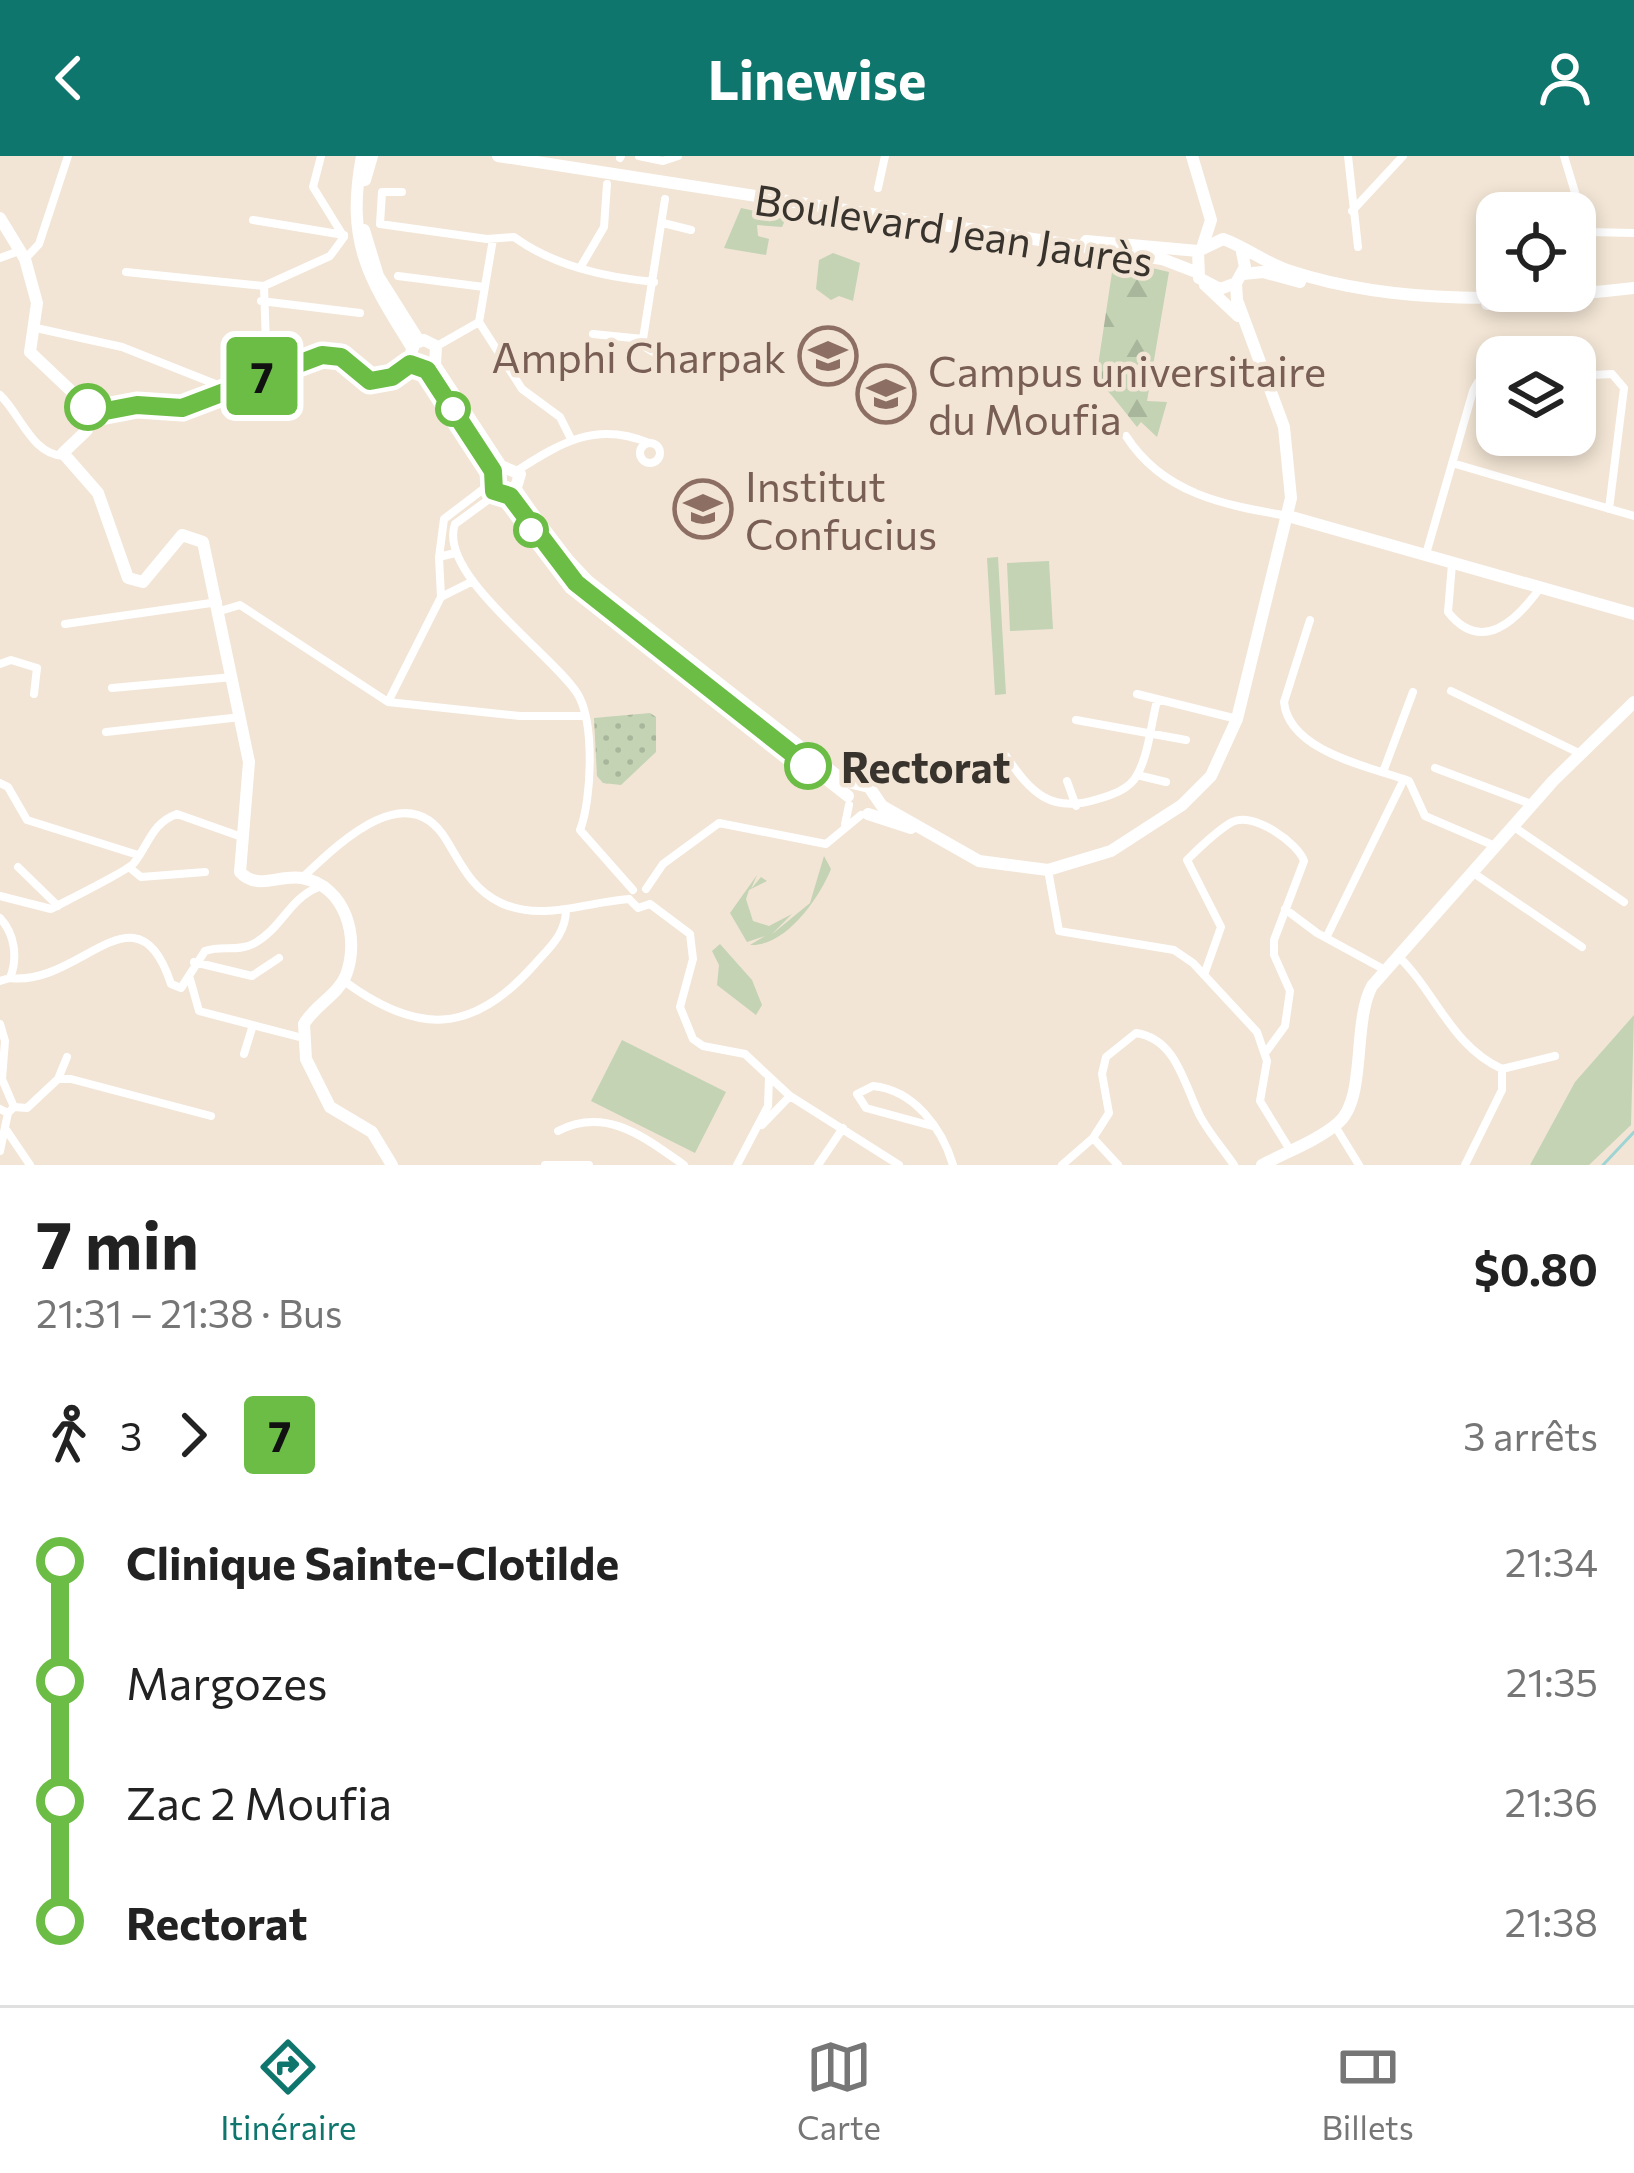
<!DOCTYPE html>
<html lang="fr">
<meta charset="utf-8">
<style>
body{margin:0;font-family:Commissioner,sans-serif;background:#f6f6f6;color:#222;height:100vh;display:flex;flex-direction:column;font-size:45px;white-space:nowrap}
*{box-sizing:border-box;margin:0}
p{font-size:39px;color:#767676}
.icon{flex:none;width:66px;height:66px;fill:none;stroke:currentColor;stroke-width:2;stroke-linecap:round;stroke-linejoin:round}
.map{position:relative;height:1009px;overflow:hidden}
.drawer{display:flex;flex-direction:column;background:#fff;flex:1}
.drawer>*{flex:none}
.badge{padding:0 24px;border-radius:9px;font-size:42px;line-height:78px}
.fabs{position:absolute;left:1476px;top:36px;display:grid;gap:24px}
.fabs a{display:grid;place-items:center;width:120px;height:120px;border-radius:24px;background:#fff;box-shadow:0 6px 18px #0003;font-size:60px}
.map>.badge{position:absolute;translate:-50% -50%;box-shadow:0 0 0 6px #fff}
.legs{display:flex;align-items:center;gap:18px;height:132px;padding:0 36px;font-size:39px}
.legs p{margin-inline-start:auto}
.overview{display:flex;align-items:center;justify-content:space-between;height:204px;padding:0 36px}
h1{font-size:66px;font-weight:700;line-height:90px}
ul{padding:0 36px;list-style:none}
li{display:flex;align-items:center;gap:42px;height:120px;font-size:45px}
li i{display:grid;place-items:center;width:18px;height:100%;margin:0 15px;background:currentColor}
li i::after{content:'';width:30px;height:30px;margin:-15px;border:9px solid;border-radius:50%;background:#fff}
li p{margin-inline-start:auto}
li:first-child i{background:linear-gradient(#0000 50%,currentColor 0)}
li:last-child i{background:linear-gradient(currentColor 50%,#0000 0)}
header{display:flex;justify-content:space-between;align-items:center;height:156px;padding:0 36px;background:#0f766e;color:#fff;font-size:54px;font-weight:700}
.menu{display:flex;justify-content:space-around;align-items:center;height:168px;border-top:3px solid #e0e0e0;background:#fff;font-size:33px;color:#767676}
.menu a{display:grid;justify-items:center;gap:6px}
.menu .current{color:#0f766e}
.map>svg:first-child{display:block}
.grass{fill:#c3d3b4}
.forest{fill:url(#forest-firs)}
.park{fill:url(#park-dots)}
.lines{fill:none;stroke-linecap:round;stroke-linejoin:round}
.stream{stroke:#9ed4d3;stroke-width:3}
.street{stroke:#fff;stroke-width:8}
.secondary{stroke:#fff;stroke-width:12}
.primary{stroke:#fff;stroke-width:12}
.line-1-casing{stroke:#fff;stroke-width:27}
.line-1{stroke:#6cbd45;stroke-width:18}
.stop-1-dot{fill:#fff;stroke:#6cbd45;stroke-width:6}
.labels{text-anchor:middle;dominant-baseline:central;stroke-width:9;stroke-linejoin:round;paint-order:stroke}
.street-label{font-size:42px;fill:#38332d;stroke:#f2e5d5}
.education-label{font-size:42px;fill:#785e54;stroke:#f2e5d5;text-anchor:start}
.stop-label{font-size:42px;font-weight:bold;fill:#38332d;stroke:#f2e5d5;text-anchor:start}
</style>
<header><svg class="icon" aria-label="back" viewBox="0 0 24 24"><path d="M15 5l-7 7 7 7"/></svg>Linewise<svg class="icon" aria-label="person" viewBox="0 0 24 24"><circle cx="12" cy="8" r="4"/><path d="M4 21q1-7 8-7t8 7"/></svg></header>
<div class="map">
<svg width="1634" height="1009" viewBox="0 0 1634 1009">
<defs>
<pattern id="forest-firs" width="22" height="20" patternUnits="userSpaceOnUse" patternTransform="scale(3)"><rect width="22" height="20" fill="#c3d3b4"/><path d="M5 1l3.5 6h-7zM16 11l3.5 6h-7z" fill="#a8b69b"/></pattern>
<pattern id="park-dots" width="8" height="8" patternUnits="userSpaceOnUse" patternTransform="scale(3)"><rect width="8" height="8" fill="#c3d3b4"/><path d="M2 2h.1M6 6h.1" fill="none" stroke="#a8b69b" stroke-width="1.8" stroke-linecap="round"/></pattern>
</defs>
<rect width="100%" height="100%" fill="#f2e5d5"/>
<path class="grass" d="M741,52L786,62L782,71L757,69L758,80L769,83L766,99L724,92Z
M833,97L860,107L853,145L839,140L831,144L816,133L819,104Z
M998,401L1006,538L995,539L987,402Z
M1049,405L1053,473L1010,475L1007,407Z
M824,700L831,713C819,743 785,791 750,789L765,780L747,786L730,757L757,719L751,733L761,721L767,725L749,734L746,743L753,765L769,770L792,758L771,779L810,747Z
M720,788L752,824L762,849L756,859L717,829L719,809L712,795Z
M1634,859L1631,969L1589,1009H1530L1575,926Z
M622,884L726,936L695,997L591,945Z"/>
<path class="forest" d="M1114,103L1169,116L1147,245L1167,246L1157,281L1141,266L1137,271C1124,255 1112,238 1096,223Z"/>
<path class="park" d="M650,557L656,561V596L621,629L603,627L597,620L594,562Z"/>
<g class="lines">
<path class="stream" d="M1603,1009L1634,976"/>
<path class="street" d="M639,0L663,5L678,0
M1348,0L1358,91
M1564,0L1587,76L1634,77
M620,2L621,0
M878,32L885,0
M402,36H382L380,68L487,83L514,81C554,110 604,121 654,126
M1352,55L1403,0
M253,64L344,79
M663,67L691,74
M493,83L479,166L522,233L560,261L570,281
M0,102L19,95
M26,102L39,88L68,0
M580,112L604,71L607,28
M126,116L264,130
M398,120L484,131
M261,145L360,157
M36,172L122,191L228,233
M593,178L643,183L645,191L660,200
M643,183L665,43
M437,190L479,166
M267,219L264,130L330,100L344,81L313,31L321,0
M1575,220L1612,218L1624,232L1609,353
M0,239C21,259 32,299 64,300
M90,258L137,249L182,252L322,199L341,201L376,225L410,208
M1126,280C1163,338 1224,349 1288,360
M640 297a10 10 0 1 1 20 0a10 10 0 1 1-20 0Z
M1452,307L1634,360
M518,314C562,286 597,265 649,287
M496,338L455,368C437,418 550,496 577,537C595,565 592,643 580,674L633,734
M1426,398L1473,235L1478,226L1497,223
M439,401L444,363L490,328
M1452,408L1448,456C1482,499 1517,464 1540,432
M441,441L439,401L455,397
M220,455L240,449L388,546L520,560H582
M1310,464L1284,546C1289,596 1371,611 1409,625L1425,660L1495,690
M65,468L218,446
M0,508L11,504L37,512L34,538
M112,532L233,521
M1451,535L1579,597
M1137,538L1237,563
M388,546L441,441L473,425
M1076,564L1186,584
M106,576L241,561
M1006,600C1031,637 1051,658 1098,643C1112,639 1130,633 1137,619C1149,598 1151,567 1157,545
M1435,612L1531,648
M1383,616L1413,536
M1137,619L1166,626
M1067,625L1076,650
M0,627L8,631L27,664L138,699
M845,668L849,649
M1514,671L1624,746
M18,711L58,750
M130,712L141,721L205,716
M1048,714L1059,775L1174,794L1193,807L1257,876L1267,905L1260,945L1290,994
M1472,716L1582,791
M302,722C338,688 408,618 447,685C462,710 473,734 501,747C543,766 586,746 629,743
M646,733L663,708L719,667L826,688L861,659
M0,740L51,753C66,745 129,714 134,707C149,688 152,667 177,658L239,680
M629,743L638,752L650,748
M650,748L690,778L693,803L680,851L693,883L703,890L745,898L790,940L899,1009
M1285,753L1317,777L1385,814
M0,762C15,778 18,802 10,822L0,825
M1326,782L1404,623
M1397,799C1436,836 1451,890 1502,913
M194,806L252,820L279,802
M1204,819L1221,771L1187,704C1199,692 1218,674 1232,666C1253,655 1298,687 1304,705L1274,784V799L1290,835L1285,870L1266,896
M10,822C80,831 137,723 171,828L181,832L205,795C221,789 238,796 253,788C282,773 289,742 319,731
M190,823L199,855L303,882
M344,825C416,878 471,880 534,809C549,792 566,778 566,754
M0,868L5,885L2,923L14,951L8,957L0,953
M244,898L253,869
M1502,913L1555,900
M58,923L67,901
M14,951L27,952L58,923H71L211,960
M762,969L790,940
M932,970L866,952L857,938L873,930C914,934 942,972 953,1009
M1335,970L1359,1009
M7,975L30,1009
M558,975C607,950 645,982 684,1009
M1093,982L1118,1009
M0,995L8,957
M545,1009H589
M737,1009L768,950L769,922
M818,1009L843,972
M1062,1009L1093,982L1109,957L1102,918L1106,901L1136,877C1177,883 1184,929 1200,960C1209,977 1223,993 1234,1009
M1465,1009L1502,934V913"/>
<path class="secondary" d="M362,0C346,85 367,120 411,190
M1192,0L1211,64L1203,89
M365,24L372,0
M0,62L25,103L37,147L30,196L88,251L87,274L63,297L98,337L128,422L143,426L182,379L203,386L249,606L240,716C257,735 280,718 302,722C346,730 360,782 346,819C338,839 315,849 304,868L306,903L330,951L372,976L392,1009
M364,74L378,120L419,185
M1205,129L1238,160
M435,209L501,310
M427,214L493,315
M427,214L408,204L415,187L424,184L436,190L435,209
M493,315L494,335L514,338L520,318L501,310
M517,335L556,391L588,425L844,625L869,631L882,650L979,705L1048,714L1111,695L1182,649L1211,620L1237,563L1291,342L1284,271L1237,144L1236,127
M510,340L576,427L848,640
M1288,360L1634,458
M868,658L911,672
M1262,1009C1286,996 1317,985 1338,967C1367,943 1352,867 1372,830L1553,625L1634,546"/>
<path class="primary" d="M498,0L1162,103L1196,116
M1086,85L1198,95
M1242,96L1245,111L1236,127L1220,133L1199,122L1198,95L1223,83C1246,91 1265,107 1290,115C1397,150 1523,145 1634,132
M1243,118L1263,116L1300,126
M1487,148L1556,147"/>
</g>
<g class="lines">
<g class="line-1-casing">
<path id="line-1" d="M88,251L90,258L137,249L182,252L322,199L341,201L370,225L392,221L410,208L427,214L493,315L494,335L510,340L576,427L808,610"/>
</g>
<use href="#line-1" class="line-1"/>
</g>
<defs>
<g id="university-ring" transform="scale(3)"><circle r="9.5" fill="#f2e5d5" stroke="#8d6e63" stroke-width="1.5"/><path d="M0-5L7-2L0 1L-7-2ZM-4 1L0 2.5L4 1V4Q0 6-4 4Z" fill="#8d6e63"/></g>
</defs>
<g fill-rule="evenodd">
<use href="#university-ring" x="828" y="200"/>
<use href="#university-ring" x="886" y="238"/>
<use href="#university-ring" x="703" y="353"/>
</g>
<g class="stop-1-dot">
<circle cx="88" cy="251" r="21"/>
<circle cx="453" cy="253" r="15"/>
<circle cx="531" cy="374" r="15"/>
<circle cx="808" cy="610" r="21"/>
</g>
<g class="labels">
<g class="street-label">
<text transform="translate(954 73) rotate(9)">Boulevard Jean Jaurès</text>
</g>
<g class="education-label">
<text x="786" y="200" text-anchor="end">Amphi Charpak</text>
<text x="928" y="214">Campus universitaire<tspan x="928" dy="48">du Moufia</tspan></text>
<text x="745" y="329">Institut<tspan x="745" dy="48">Confucius</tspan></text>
</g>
<g class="stop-label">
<text x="841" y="610">Rectorat</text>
</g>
</g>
</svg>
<div class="fabs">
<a><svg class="icon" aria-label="locate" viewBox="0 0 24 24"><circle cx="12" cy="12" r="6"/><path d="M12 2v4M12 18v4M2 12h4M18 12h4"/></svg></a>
<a><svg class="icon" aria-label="layers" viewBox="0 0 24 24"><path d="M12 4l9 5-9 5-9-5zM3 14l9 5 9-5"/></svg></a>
</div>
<b class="badge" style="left:262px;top:220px;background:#6cbd45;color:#111">7</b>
</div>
<section class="drawer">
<div class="overview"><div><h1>7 min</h1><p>21:31 – 21:38 · Bus</p></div><b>$0.80</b></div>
<div class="legs"><svg class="icon" aria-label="walk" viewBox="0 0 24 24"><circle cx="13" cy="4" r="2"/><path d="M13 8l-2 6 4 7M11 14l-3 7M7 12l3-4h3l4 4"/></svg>3<svg class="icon" aria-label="forward" viewBox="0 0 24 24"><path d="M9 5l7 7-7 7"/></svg><b class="badge" style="background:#6cbd45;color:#111">7</b><p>3 arrêts</p></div>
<ul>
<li><i style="color:#6cbd45"></i><b>Clinique Sainte-Clotilde</b><p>21:34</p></li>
<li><i style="color:#6cbd45"></i><span>Margozes</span><p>21:35</p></li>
<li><i style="color:#6cbd45"></i><span>Zac 2 Moufia</span><p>21:36</p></li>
<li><i style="color:#6cbd45"></i><b>Rectorat</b><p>21:38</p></li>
</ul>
</section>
<nav class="menu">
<a class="current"><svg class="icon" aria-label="directions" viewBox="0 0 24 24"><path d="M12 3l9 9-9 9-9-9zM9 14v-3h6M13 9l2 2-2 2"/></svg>Itinéraire</a>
<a><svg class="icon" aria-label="map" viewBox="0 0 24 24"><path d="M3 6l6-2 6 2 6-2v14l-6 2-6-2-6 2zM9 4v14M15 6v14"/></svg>Carte</a>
<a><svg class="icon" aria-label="tickets" viewBox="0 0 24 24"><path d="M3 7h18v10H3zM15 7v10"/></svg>Billets</a>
</nav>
